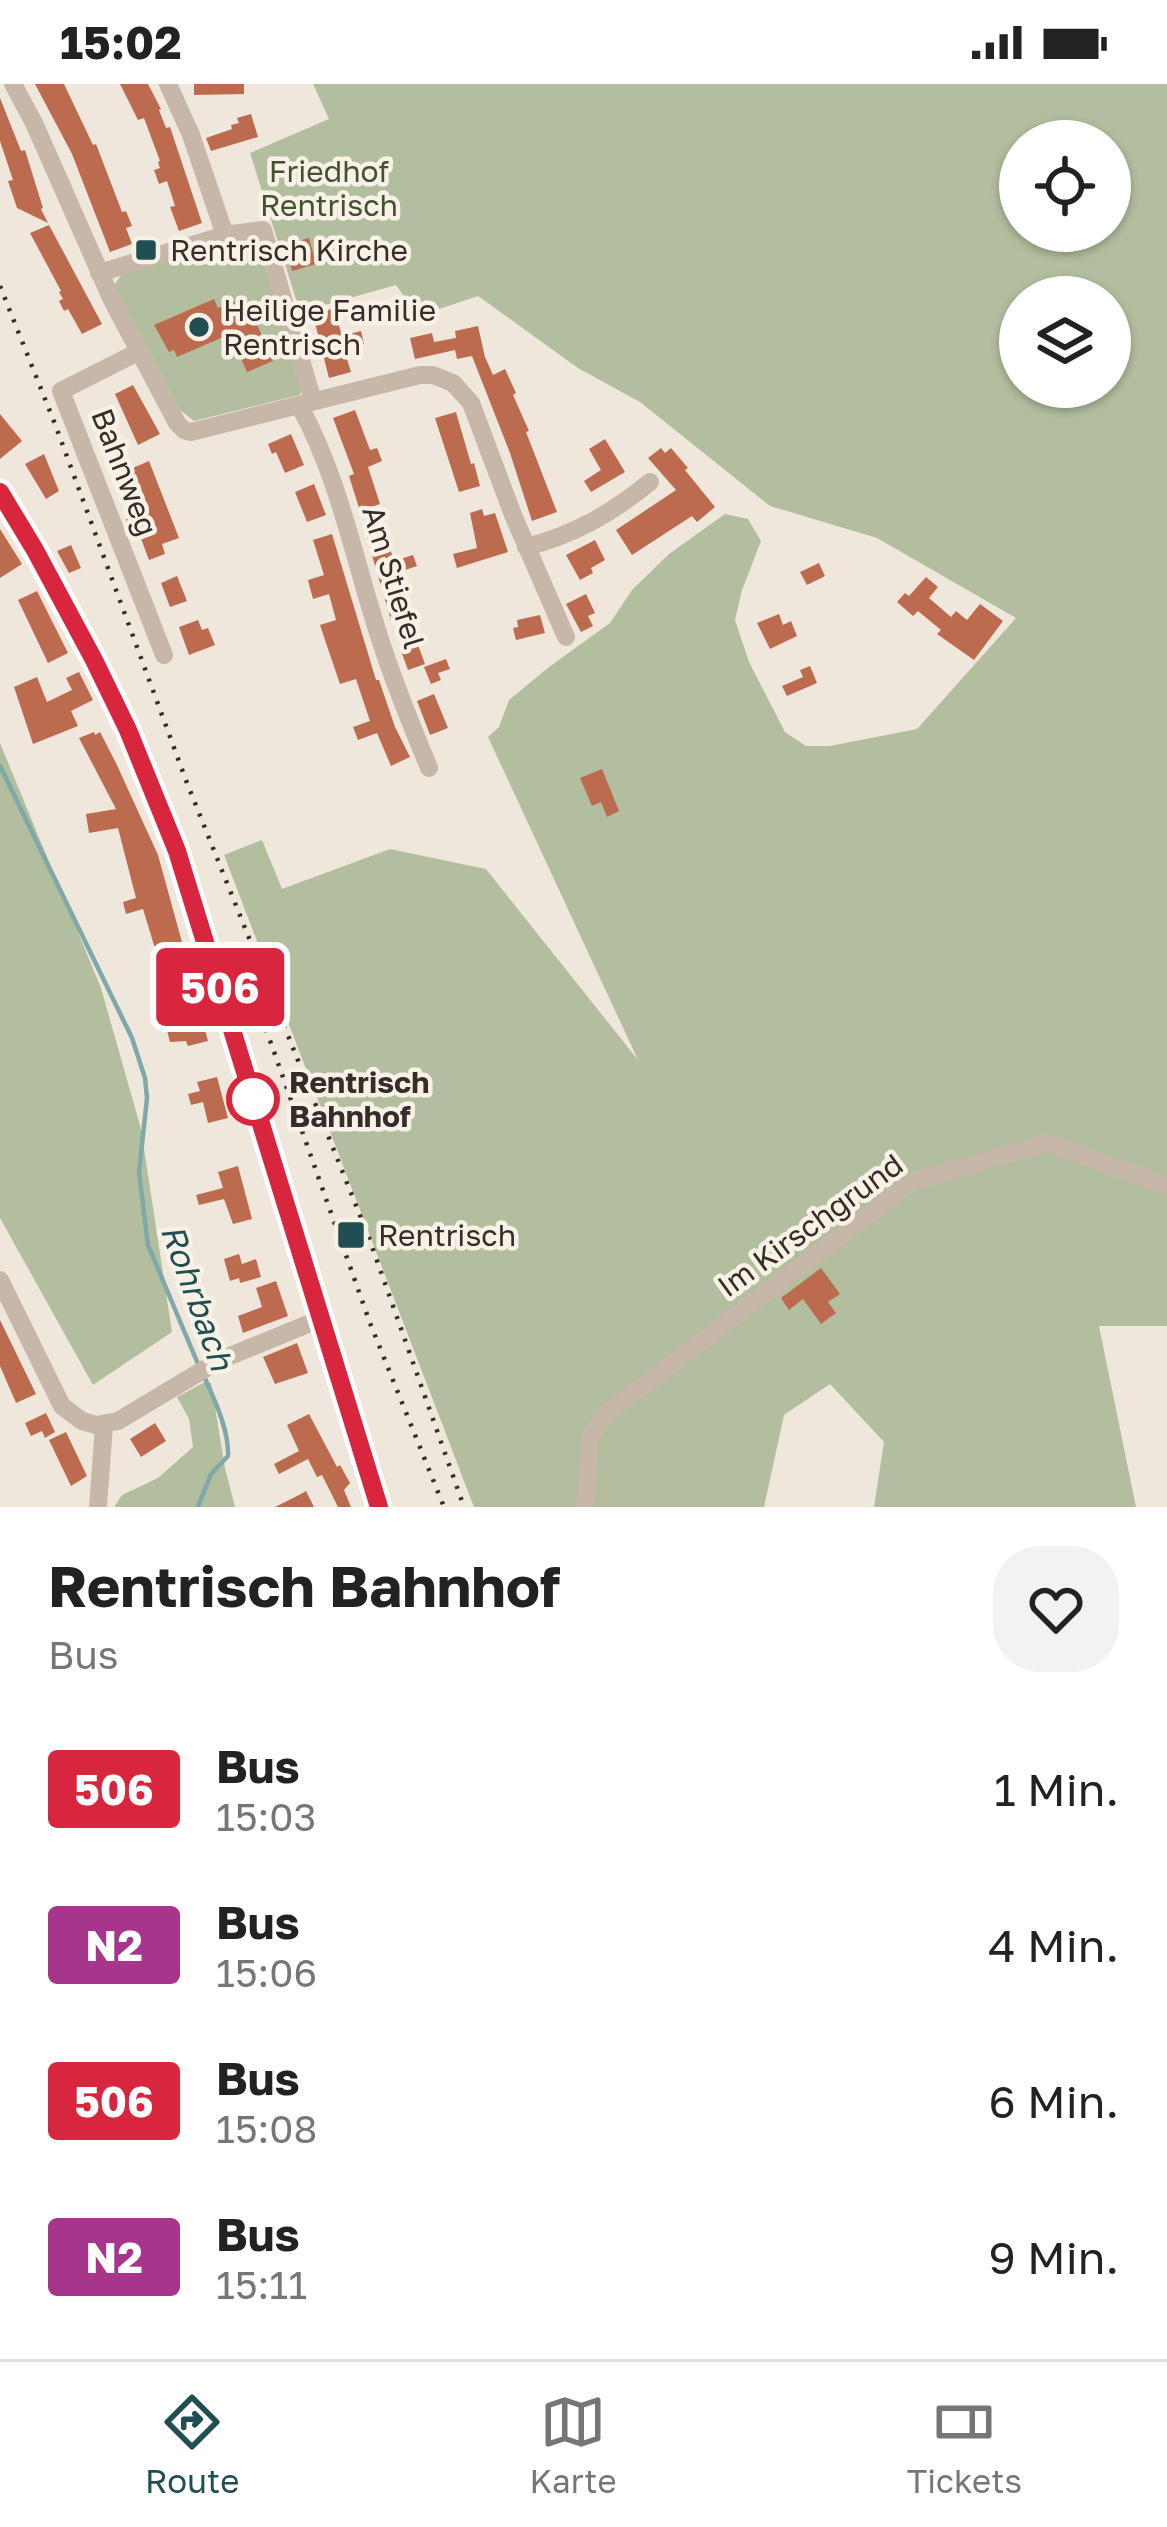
<!DOCTYPE html>
<html lang="de">
<style>
body{margin:0;font-family:"Golos Text",sans-serif;background:#f2f2f2;color:#222;height:100vh;display:flex;flex-direction:column;font-size:45px;white-space:nowrap}
*{box-sizing:border-box;margin:0}
p{font-size:39px;color:#767676}
.icon{flex:none;width:66px;height:66px;fill:none;stroke:currentColor;stroke-width:2;stroke-linecap:round;stroke-linejoin:round}
.map{position:relative;height:1423px;overflow:hidden}
.drawer{display:flex;flex-direction:column;background:#fff;flex:1}
.drawer>*{flex:none}
.badge{padding:0 24px;border-radius:9px;font-size:42px;line-height:78px}
.fabs{position:absolute;left:999px;top:36px;display:grid;gap:24px}
.fabs a{display:grid;place-items:center;width:132px;height:132px;border-radius:50%;background:#fff;box-shadow:0 3px 9px #0004;font-size:60px}
.map>.badge{position:absolute;translate:-50% -50%;box-shadow:0 0 0 6px #fff}
.round{display:grid;place-items:center;flex:none;width:126px;height:126px;border-radius:48px;background:#f2f2f2}
.overview{display:flex;align-items:center;justify-content:space-between;height:204px;padding:0 48px}
h1{font-size:57px;font-weight:700;line-height:90px}
ul{padding:0;list-style:none}
li{display:flex;align-items:center;gap:36px;height:156px;padding:0 48px}
li div{flex:1}
li b{display:block;font-size:45px}
li em{font-style:normal}
li .badge{min-width:132px;font-weight:700;text-align:center}
.status{display:flex;justify-content:space-between;align-items:center;height:84px;padding:0 60px;background:#fff;direction:ltr}
.status svg{height:33px;fill:currentColor}
.menu{display:flex;justify-content:space-around;align-items:center;height:168px;border-top:3px solid #e0e0e0;background:#fff;font-size:33px;color:#767676}
.menu a{display:grid;justify-items:center;gap:6px}
.menu .active{color:#214e53}
.map>svg:first-child{display:block}
.green{fill:#b2be9e;fill-rule:evenodd}
.lines{fill:none;stroke-linecap:round;stroke-linejoin:round}
.stream{stroke:#7ea8aa;stroke-width:4.5}
.building{fill:#bc6b4f}
.minor{stroke:#c7b7a9;stroke-width:18}
.major{stroke:#75645b;stroke-width:24}
.rail{stroke:#352d28;stroke-width:4.5;stroke-dasharray:3 9;stroke-linecap:butt}
.line-casing{stroke:#fff;stroke-width:27}
.line{stroke:#d7263d;stroke-width:18}
.poi-dot{fill:#214e53;stroke:#f8f1e8;stroke-width:4.5}
.stop-dot{fill:#fff;stroke:#d7263d;stroke-width:6}
.labels{text-anchor:middle;dominant-baseline:central;stroke-width:9;stroke-linejoin:round;paint-order:stroke}
.park-label{font-size:30px;fill:#43512e;stroke:#f8f1e8}
.poi-label{font-size:30px;fill:#352d28;stroke:#f8f1e8;text-anchor:start}
.street-label{font-size:30px;fill:#352d28;stroke:#f8f1e8}
.stop-label{font-size:30px;font-weight:bold;fill:#352d28;stroke:#f8f1e8;text-anchor:start}
.water-label{font-size:33px;font-style:italic;fill:#214e53;stroke:#f8f1e8}
</style>
<div class="status"><b>15:02</b><svg viewBox="0 0 49 12"><path d="M0 12V9h3v3zM5 12V6h3v6zM10 12V3h3v9zM15 12V0h3v12zM26 1h20v11H26zM47 4h2v5h-2z"/></svg></div>
<div class="map">
<svg width="1167" height="1423" viewBox="0 0 1167 1423">
<rect width="100%" height="100%" fill="#f0e7dc"/>
<path class="green" d="M313,0H1167V1242H1099L1136,1423H874L884,1358L830,1300L784,1331L764,1423H474L224,771L262,756L282,805L390,765L486,785L638,976L488,653L499,643L509,616L549,583L610,539L632,506L669,470L725,430L748,435L761,457L742,506L735,536L749,578L785,648L806,662H830L917,645L1016,534L877,454L770,422L640,318L578,284L478,212L418,232L396,201L300,228L250,69L329,35ZM1020,57H1110V147H1020ZM1020,213H1110V303H1020Z
M251,153L257,156L302,303L300,311L194,337L180,326L114,201L122,190Z
M0,659L101,904L141,1045L172,1248L93,1301L0,1134Z
M203,1299H211L225,1384L235,1423H114L122,1411L158,1394L193,1363L189,1335L177,1313Z"/>
<g class="lines">
<path class="stream" d="M0,682L132,954L145,994L147,1014L139,1088L148,1161L198,1280
M198,1423L211,1390L228,1372C229,1345 214,1315 203,1290"/>
</g>
<path class="building" d="M35,0H64L93,61L96,60L122,128L126,127L132,142L126,144L132,160L110,168L72,70Z
M120,0H148L161,25L159,26L166,44L170,43L202,139L179,147L170,123L175,122L167,97L159,100L154,86L160,84L158,78L160,77L144,34L138,36Z
M194,0H244V10L194,11Z
M0,14L21,67L25,66L43,124L41,125L48,139L17,124L8,97L13,96L0,57Z
M251,30L258,53L211,67L206,54L232,45L231,41L239,39L237,34Z
M49,141L102,240L82,250L68,225L64,227L59,217L63,215L59,208L61,207L30,149Z
M309,154L316,180L292,187L285,161Z
M214,215L218,224L234,217L241,234L252,229L273,277L247,288L230,250L177,273L174,266L169,268L154,241Z
M331,225L333,232L336,231L342,252L361,247L364,260L344,265L351,288L329,294L313,231Z
M478,242L485,273L493,291L505,285L516,309L513,311L529,347L526,348L557,428L532,437L510,369L472,272L457,275L455,266L415,275L410,254L432,249L434,258L456,254L455,247Z
M133,301L160,350L138,361L115,310Z
M355,326L370,366L377,364L382,377L368,383L380,420L360,427L349,392L354,390L333,334Z
M456,328L471,380L474,379L480,402L459,408L435,334Z
M0,330L22,357L0,375Z
M291,350L304,381L285,389L276,368L272,370L268,360Z
M605,355L625,388L591,408L584,397L601,386L589,365Z
M661,364L665,369L671,364L688,384L685,386L715,423L697,438L692,432L632,471L616,446L676,406L648,374Z
M44,370L59,407L46,415L25,380Z
M149,377L179,454L162,460L165,470L149,476L140,452L133,455L126,435L149,426L138,397L133,399L128,386Z
M314,400L326,431L307,438L295,408Z
M482,425L484,432L495,429L508,468L457,484L453,470L477,464L470,429Z
M0,445L22,480L0,494Z
M384,446L394,477L413,471L417,482L399,488L412,530L391,536L366,451Z
M332,450L376,596H379L395,643L410,673L391,682L377,649L358,656L353,643L370,637L356,595L340,600L326,559L320,541L336,536L329,510L313,515L308,496L324,491L313,456Z
M595,456L605,476L591,484L593,489L580,496L566,471Z
M71,461L81,484L69,489L57,467Z
M819,479L825,492L807,501L800,488Z
M177,492L187,517L170,523L161,499Z
M926,493L938,503L929,514L951,533L956,527L967,536L980,520L1003,537L974,576L937,550L941,546L918,527L913,532L897,518L905,509L909,512Z
M37,507L68,569L48,579L18,516Z
M586,510L595,529L588,532L593,542L581,548L566,520Z
M779,530L783,541L791,537L797,552L770,565L757,539Z
M540,531L545,549L516,556L513,544L518,543L517,536Z
M198,536L202,546L208,544L215,561L189,571L179,543Z
M417,558L425,580L408,586L400,564Z
M446,575L450,585L438,589L441,596L431,600L424,583Z
M810,582L817,599L787,612L782,602L803,593L800,586Z
M79,588L93,616L71,627L78,642L33,660L14,603L37,593L47,618L72,606L66,594Z
M434,610L448,644L430,651L417,617Z
M94,648L95,651L100,648L116,679L158,771L193,898L171,904L163,884L155,886L152,872L157,871L143,825L126,830L123,818L136,814L118,744L89,749L86,730L116,725L79,654Z
M602,685L619,727L607,733L601,718L592,722L580,694Z
M199,923L208,957L188,962L186,957L170,958L164,935L168,934L167,931Z
M217,993L228,1034L208,1039L203,1018L191,1021L188,1010L200,1007L197,998Z
M238,1082L252,1135L233,1140L224,1115L199,1121L196,1111L223,1104L218,1088Z
M239,1170L242,1180L256,1175L261,1193L240,1199L239,1194L230,1197L224,1175Z
M821,1184L840,1210L828,1218L836,1229L821,1240L803,1215L789,1226L781,1214Z
M276,1197L288,1232L243,1249L238,1232L262,1223L256,1204Z
M0,1236L36,1310L16,1319L0,1282Z
M297,1259L308,1289L275,1300L263,1273Z
M46,1329L55,1348L45,1354L42,1347L31,1352L25,1339Z
M309,1330L337,1383L340,1381L350,1399L344,1406L351,1423H338L322,1391L317,1393L308,1375L279,1390L274,1380L299,1367L287,1341Z
M155,1339L166,1357L141,1373L130,1355Z
M66,1348L87,1392L71,1402L49,1356Z
M306,1407L314,1423H275L299,1411Z"/>
<g class="lines">
<path class="minor" d="M13,0L34,39L112,216L177,339L184,346L191,348L420,291H433L453,299L471,319L513,431L566,553
M168,0L191,51L225,151
M99,189L225,151L263,146L313,317
M138,268L61,307L164,571
M299,321C339,393 354,475 379,552C393,597 411,640 429,684
M526,463C574,451 612,429 650,398
M0,1196L62,1322L82,1337L96,1341L118,1337L218,1277L320,1235
M98,1423L104,1341
M585,1423L591,1352L601,1334L913,1097L1049,1059L1167,1102"/>
<path class="major" d="M0,409L35,466L94,576L128,646L177,767L379,1423"/>
<path class="rail" d="M0,202L55,340L187,699L369,1154L464,1423
M250,900L370,1239L444,1423"/>
</g>
<g class="lines">
<g class="line-casing">
<path id="line" d="M0,408L35,466L94,576L128,646L177,767L379,1423"/>
</g>
<use href="#line" class="line"/>
</g>
<g class="poi-dot">
<rect x="134" y="154" width="24" height="24" rx="6"/>
<circle cx="199" cy="243" r="12"/>
<rect x="336" y="1136" width="30" height="30" rx="6"/>
</g>
<circle class="stop-dot" cx="253" cy="1015" r="24"/>
<g class="labels">
<g class="park-label">
<text x="329" y="87">Friedhof<tspan x="329" dy="34">Rentrisch</tspan></text>
</g>
<g class="poi-label">
<text x="170" y="166">Rentrisch Kirche</text>
<text x="223" y="226">Heilige Familie<tspan x="223" dy="34">Rentrisch</tspan></text>
<text x="378" y="1151">Rentrisch</text>
</g>
<g class="street-label">
<text transform="translate(125 388) rotate(69)">Bahnweg</text>
<text transform="translate(394 493) rotate(73)">Am Stiefel</text>
<text transform="translate(810 1141) rotate(-36)">Im Kirschgrund</text>
</g>
<g class="stop-label">
<text x="289" y="998">Rentrisch<tspan x="289" dy="34">Bahnhof</tspan></text>
</g>
<g class="water-label">
<text transform="translate(198 1213) rotate(70)">Rohrbach</text>
</g>
</g>
</svg>
<div class="fabs">
<a><svg class="icon" aria-label="locate" viewBox="0 0 24 24"><circle cx="12" cy="12" r="6"/><path d="M12 2v4M12 18v4M2 12h4M18 12h4"/></svg></a>
<a><svg class="icon" aria-label="layers" viewBox="0 0 24 24"><path d="M12 4l9 5-9 5-9-5zM3 14l9 5 9-5"/></svg></a>
</div>
<b class="badge" style="left:220px;top:903px;background:#d7263d;color:#fff">506</b>
</div>
<section class="drawer">
<div class="overview"><div><h1>Rentrisch Bahnhof</h1><p>Bus</p></div><a class="round"><svg class="icon" aria-label="heart" viewBox="0 0 24 24"><path d="M12 20l-8-8c-3-5 5-10 8-4 3-6 11-1 8 4z"/></svg></a></div>
<ul>
<li><span class="badge" style="background:#d7263d;color:#fff">506</span><div><b>Bus</b><p>15:03</p></div><em>1 Min.</em></li>
<li><span class="badge" style="background:#a7358b;color:#fff">N2</span><div><b>Bus</b><p>15:06</p></div><em>4 Min.</em></li>
<li><span class="badge" style="background:#d7263d;color:#fff">506</span><div><b>Bus</b><p>15:08</p></div><em>6 Min.</em></li>
<li><span class="badge" style="background:#a7358b;color:#fff">N2</span><div><b>Bus</b><p>15:11</p></div><em>9 Min.</em></li>
</ul>
</section>
<nav class="menu">
<a class="active"><svg class="icon" aria-label="directions" viewBox="0 0 24 24"><path d="M12 3l9 9-9 9-9-9zM9 14v-3h6M13 9l2 2-2 2"/></svg>Route</a>
<a><svg class="icon" aria-label="map" viewBox="0 0 24 24"><path d="M3 6l6-2 6 2 6-2v14l-6 2-6-2-6 2zM9 4v14M15 6v14"/></svg>Karte</a>
<a><svg class="icon" aria-label="tickets" viewBox="0 0 24 24"><path d="M3 7h18v10H3zM15 7v10"/></svg>Tickets</a>
</nav>
